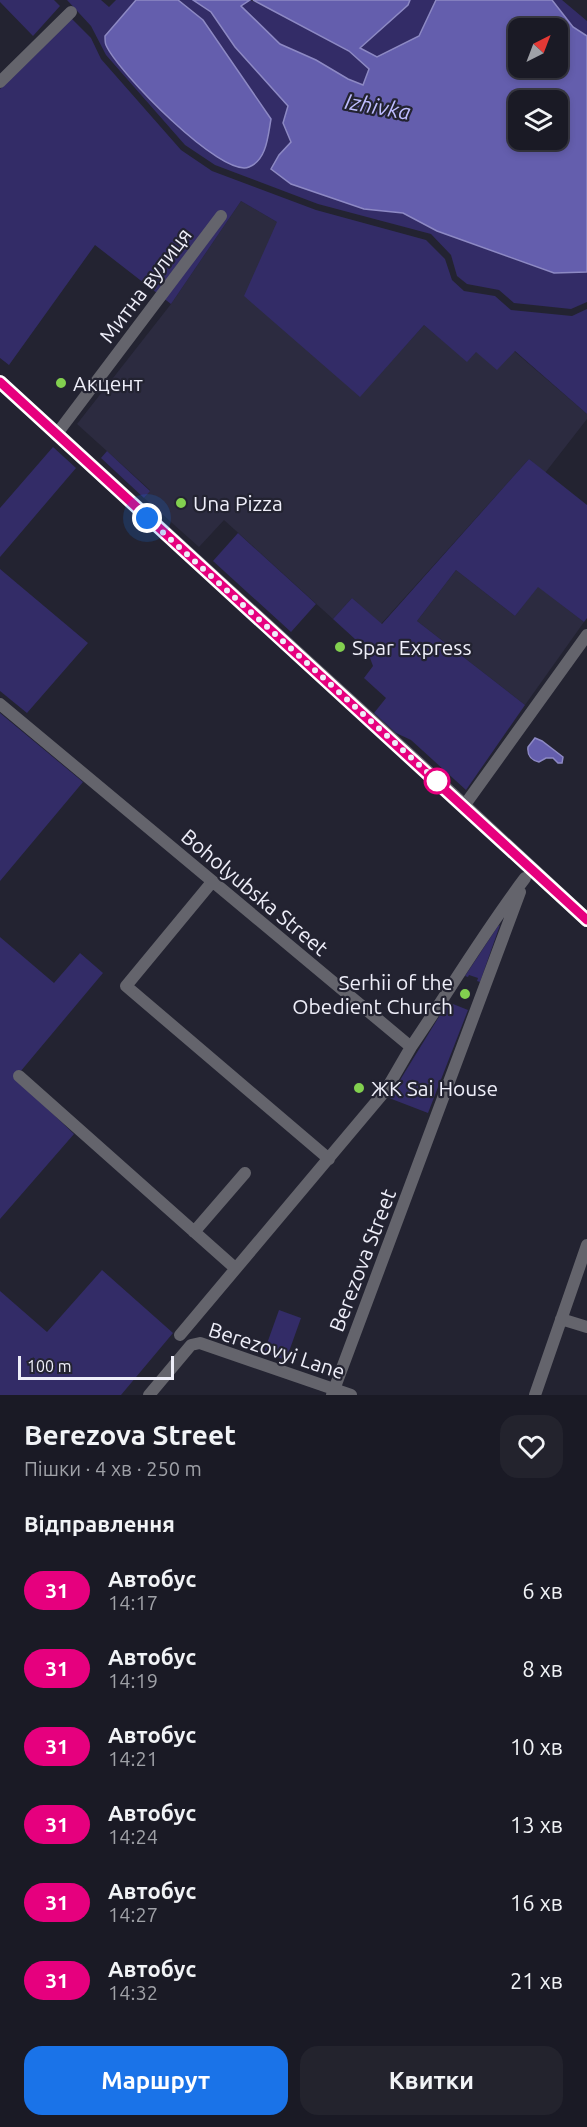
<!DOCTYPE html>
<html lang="uk">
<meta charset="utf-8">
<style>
body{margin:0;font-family:Ubuntu,sans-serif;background:#23232d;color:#f1f3f6;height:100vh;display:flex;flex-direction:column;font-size:22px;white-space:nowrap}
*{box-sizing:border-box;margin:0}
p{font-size:20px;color:#9fa1a7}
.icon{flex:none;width:33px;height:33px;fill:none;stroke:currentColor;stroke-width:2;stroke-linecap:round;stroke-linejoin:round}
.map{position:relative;height:1395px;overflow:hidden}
.drawer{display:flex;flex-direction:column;background:#1a1a25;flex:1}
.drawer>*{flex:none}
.badge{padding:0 12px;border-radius:20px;font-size:21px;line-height:39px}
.needle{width:39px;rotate:42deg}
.controls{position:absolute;left:508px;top:18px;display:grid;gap:12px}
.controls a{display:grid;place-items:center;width:60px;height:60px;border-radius:12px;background:#1a1a25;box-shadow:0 3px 9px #0003,0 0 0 2px #383842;font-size:30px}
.scale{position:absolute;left:18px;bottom:15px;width:156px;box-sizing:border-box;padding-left:6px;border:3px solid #eeeef9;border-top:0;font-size:16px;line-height:21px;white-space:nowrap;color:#eeeef9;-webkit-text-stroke:4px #232331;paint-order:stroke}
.you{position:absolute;width:30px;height:30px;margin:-15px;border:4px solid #fff;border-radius:50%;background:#1a73e8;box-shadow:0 0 0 9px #1a73e833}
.map>.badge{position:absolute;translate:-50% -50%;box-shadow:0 0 0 3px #fff}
h2{padding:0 24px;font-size:22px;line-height:54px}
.round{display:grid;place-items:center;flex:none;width:63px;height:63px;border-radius:18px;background:#23232d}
.summary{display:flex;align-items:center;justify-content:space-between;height:102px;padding:0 24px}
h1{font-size:28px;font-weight:600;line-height:45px}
.button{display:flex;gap:12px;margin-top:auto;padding:12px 24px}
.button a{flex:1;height:69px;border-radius:18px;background:#1a73e8;color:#fff;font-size:24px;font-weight:600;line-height:69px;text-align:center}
.button a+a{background:#23232d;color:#f1f3f6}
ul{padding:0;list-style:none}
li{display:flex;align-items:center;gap:18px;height:78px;padding:0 24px}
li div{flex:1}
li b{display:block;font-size:22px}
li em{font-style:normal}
li .badge{min-width:66px;font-weight:700;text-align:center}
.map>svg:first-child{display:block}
.built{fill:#2c2b40}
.green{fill:#332c67}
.water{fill:#645ead;stroke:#8d89c4;stroke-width:1.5;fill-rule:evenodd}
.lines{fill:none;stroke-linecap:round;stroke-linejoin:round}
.minor{stroke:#64646c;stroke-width:12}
.tertiary{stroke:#64646c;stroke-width:14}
.line-casing{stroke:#fff;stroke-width:14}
.line{stroke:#e6007e;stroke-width:9}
.walk{stroke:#eeeef9;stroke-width:6;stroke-dasharray:0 10.8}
.poi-dot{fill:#82d04f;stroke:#232331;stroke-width:2}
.stop-dot{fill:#fff;stroke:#e6007e;stroke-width:3}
.labels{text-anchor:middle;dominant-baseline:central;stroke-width:4.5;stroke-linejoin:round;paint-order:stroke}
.street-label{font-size:21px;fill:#eeeef9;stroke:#232331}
.poi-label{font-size:21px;fill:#eeeef9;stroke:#232331;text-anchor:start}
.water-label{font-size:22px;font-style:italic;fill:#bebdfe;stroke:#232331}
</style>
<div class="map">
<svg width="587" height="1395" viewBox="0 0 587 1395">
<rect width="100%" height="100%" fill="#232331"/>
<path class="built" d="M241,201L277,222L360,396L424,325L467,361L476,351H514L587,414V419L545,473L529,459L381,624L352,598L333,619L224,520L199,547L144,498L150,490L77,424L171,304Z
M456,570L515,616L538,586L584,622L525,705L417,621Z"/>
<path class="green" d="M0,0H54L60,6L33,36L0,2Z
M67,0H101L109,7L116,0H136L105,36L203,20L178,0H193L211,12L235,47L288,106L283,124L291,142L279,155L271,170L291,184L364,209L403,213L437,231L553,273L587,272V302L571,309L514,303L499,290L467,284L457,276L451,255L431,234L318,204L215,165L185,145L106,55L91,26Z
M250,0L279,13L349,51L369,69L363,85L348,79L316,60L280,44L240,6Z
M410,0H436L419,36L377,57L359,49L408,5Z
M552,0H562L587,21V36L573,27Z
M71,18L91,38L101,59L181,150L212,171L316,210L426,240L445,259L452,280L464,291L495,296L511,310L572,316L587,309V414L515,351L497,370L476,352L467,362L424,325L360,397L244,296L277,222L241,201L171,304L95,245L9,365L0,358V89Z
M53,447L76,468L0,557V508Z
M107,451L150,491L144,498L101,458Z
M529,459L587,505V618L584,622L538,587L515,616L456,570L417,621L525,705L466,790L411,740L396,733L374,713L386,698L364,678L373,666L367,650L333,619L352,598L382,624Z
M238,533L316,604L291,632L213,561Z
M0,569L88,643L27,713L0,691Z
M0,713L83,782L0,881Z
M500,925L480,982L477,981L478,978L469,975L468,977L465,976L498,926Z
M0,937L54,983L80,953L103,973L15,1078L74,1134L0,1219Z
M448,1002L468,1010L428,1113L389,1098Z
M102,1270L173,1333L121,1395H0V1291L47,1332Z
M279,1310L301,1318L286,1360L264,1352Z"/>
<path class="water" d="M136,0H178L203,20L271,119C268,135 267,160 249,167C222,179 117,71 106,45C105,43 105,38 105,36Z
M193,0H250L241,6L280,44L316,60L348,79L363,85L369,69L349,51L253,0H410L408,5L360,48L377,57L419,36L436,0H552L573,27L587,36V272L554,273L437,231L403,213L364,209L291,184L271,169L279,155L291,142L283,123L288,106L235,47L211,12ZM558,28V68H519V28ZM558,100V140H519V100Z
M535,738L542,741L563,757L562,763H558L553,758H546L539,762C531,760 527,756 528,747Z"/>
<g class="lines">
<path class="minor" d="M0,82L71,12
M56,435L221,216
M0,704L411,1047C449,991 484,932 525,878
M464,806L587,635
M212,882L126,986L329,1159
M19,1076L235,1268
M194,1232L245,1173
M561,1319L587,1327
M180,1335L386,1090L411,1047
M149,1395L191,1345L200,1343L351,1395
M332,1395L520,892
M535,1395L587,1245"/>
<path class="tertiary" d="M0,382L446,789L587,920"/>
</g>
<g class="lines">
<g class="line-casing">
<path id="line" d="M0,382L587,920"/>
</g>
<use href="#line" class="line"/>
<path class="walk" d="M147,518L437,781"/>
</g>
<g class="poi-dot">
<circle cx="61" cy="383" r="6"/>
<circle cx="181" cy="503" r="6"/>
<circle cx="340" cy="647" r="6"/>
<circle cx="465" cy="994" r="6"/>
<circle cx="359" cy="1088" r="6"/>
</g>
<circle class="stop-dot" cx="437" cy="781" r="12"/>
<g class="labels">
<g class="street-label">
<text transform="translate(145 285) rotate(-53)">Митна вулиця</text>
<text transform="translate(255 892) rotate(40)">Boholyubska Street</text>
<text transform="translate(362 1260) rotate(-69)">Berezova Street</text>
<text transform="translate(277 1350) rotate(18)">Berezovyi Lane</text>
</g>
<g class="poi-label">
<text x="73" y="383">Акцент</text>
<text x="193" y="503">Una Pizza</text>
<text x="352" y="647">Spar Express</text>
<text x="453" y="982" text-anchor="end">Serhii of the<tspan x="453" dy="24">Obedient Church</tspan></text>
<text x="371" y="1088">ЖК Sai House</text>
</g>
<g class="water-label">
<text transform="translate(378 106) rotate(10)">Izhivka</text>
</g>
</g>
</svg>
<div class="controls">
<a><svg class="needle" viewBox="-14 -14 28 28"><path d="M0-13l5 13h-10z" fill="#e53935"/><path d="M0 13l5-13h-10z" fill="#9fa1a7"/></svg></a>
<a><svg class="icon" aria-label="layers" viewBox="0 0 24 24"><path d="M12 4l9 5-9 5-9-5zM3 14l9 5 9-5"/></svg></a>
</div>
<div class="scale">100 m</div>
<div class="you" style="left:147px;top:518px"></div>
</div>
<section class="drawer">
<div class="summary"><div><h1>Berezova Street</h1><p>Пішки · 4 хв · 250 m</p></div><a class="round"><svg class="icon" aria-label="heart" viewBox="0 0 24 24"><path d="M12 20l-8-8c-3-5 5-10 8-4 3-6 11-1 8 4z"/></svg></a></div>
<h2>Відправлення</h2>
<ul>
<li><span class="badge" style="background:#e6007e;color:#fff">31</span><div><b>Автобус</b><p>14:17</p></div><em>6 хв</em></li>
<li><span class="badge" style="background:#e6007e;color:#fff">31</span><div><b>Автобус</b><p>14:19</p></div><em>8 хв</em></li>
<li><span class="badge" style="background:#e6007e;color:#fff">31</span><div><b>Автобус</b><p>14:21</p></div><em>10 хв</em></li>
<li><span class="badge" style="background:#e6007e;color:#fff">31</span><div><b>Автобус</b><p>14:24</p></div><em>13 хв</em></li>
<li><span class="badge" style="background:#e6007e;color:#fff">31</span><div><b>Автобус</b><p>14:27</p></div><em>16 хв</em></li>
<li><span class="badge" style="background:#e6007e;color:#fff">31</span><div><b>Автобус</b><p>14:32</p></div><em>21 хв</em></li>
</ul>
<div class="button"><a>Маршрут</a><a>Квитки</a></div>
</section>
